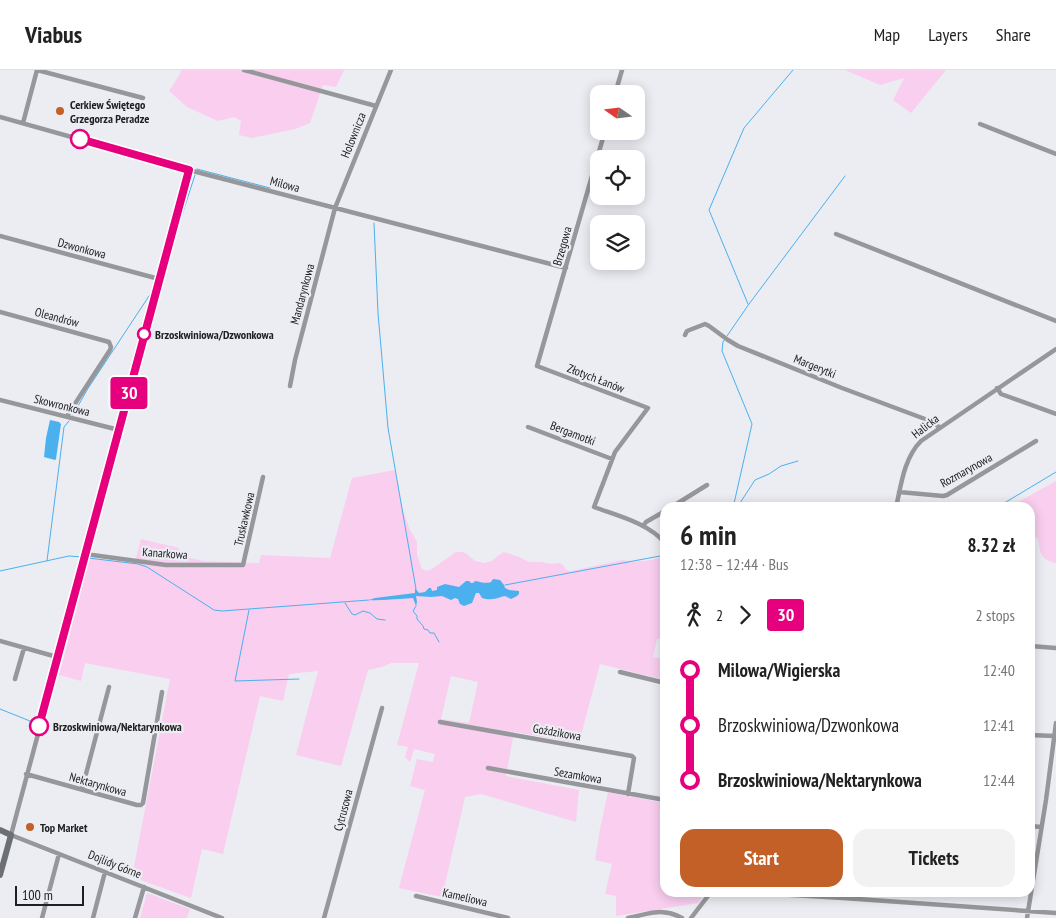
<!DOCTYPE html>
<meta charset="utf-8">
<style>
body{margin:0;font-family:"PT Sans Narrow",sans-serif;background:#f2f2f2;color:#222;height:100vh;display:flex;flex-direction:column;font-size:19px;white-space:nowrap}
*{box-sizing:border-box;margin:0}
p{font-size:16px;color:#767676}
.icon{flex:none;width:28px;height:28px;fill:none;stroke:currentColor;stroke-width:2;stroke-linecap:round;stroke-linejoin:round}
.map{position:relative;flex:1;overflow:hidden}
.details{position:absolute;left:660px;top:432px;width:375px;height:395px;display:flex;flex-direction:column;background:#fff;border-radius:15px;box-shadow:0 2px 12px #0003}
.details>*{flex:none}
.badge{padding:0 10px;border-radius:4px;font-size:18px;line-height:32px}
.needle{width:32px;rotate:284deg}
.tools{position:absolute;left:590px;top:15px;display:grid;gap:10px}
.tools a{display:grid;place-items:center;width:55px;height:55px;border-radius:10px;background:#fff;box-shadow:0 2px 12px #0003;font-size:25px}
.scale{position:absolute;left:15px;bottom:12px;width:69px;box-sizing:border-box;padding-left:5px;border:2px solid #202023;border-top:0;font-size:14px;line-height:18px;white-space:nowrap;color:#202023;-webkit-text-stroke:4px #ececf3;paint-order:stroke}
.map>.badge{position:absolute;translate:-50% -50%;box-shadow:0 0 0 2px #fff}
.legs{display:flex;align-items:center;gap:8px;height:55px;padding:0 20px;font-size:16px}
.legs p{margin-inline-start:auto}
.headline{display:flex;align-items:center;justify-content:space-between;height:85px;padding:0 20px}
h1{font-size:28px;font-weight:700;line-height:38px}
.primary-button{display:flex;gap:10px;margin-top:auto;padding:10px 20px}
.primary-button a{flex:1;height:58px;border-radius:15px;background:#c36027;color:#fff;font-size:20px;font-weight:700;line-height:58px;text-align:center}
.primary-button a+a{background:#f2f2f2;color:#222}
ul{padding:0 20px;list-style:none}
li{display:flex;align-items:center;gap:18px;height:55px;font-size:19px}
li i{display:grid;place-items:center;width:8px;height:100%;margin:0 6px;background:currentColor}
li i::after{content:'';width:12px;height:12px;margin:-6px;border:4px solid;border-radius:50%;background:#fff}
li p{margin-inline-start:auto}
li:first-child i{background:linear-gradient(#0000 50%,currentColor 0)}
li:last-child i{background:linear-gradient(currentColor 50%,#0000 0)}
header{display:flex;align-items:center;gap:30px;box-sizing:border-box;height:70px;padding:0 25px;background:#fff;border-bottom:1px solid #e0e0e0}
header strong{font-size:24px}
nav{display:flex;gap:28px;margin-inline-start:auto;font-size:18px}
.map>svg:first-child{display:block}
.green{fill:#f9ceef;fill-rule:evenodd}
.water{fill:#4ab1ee}
.lines{fill:none;stroke-linecap:round;stroke-linejoin:round}
.stream{stroke:#4ab1ee;stroke-width:1}
.street{stroke:#96979a;stroke-width:4.5}
.secondary{stroke:#6c6f73;stroke-width:6}
.line-1-casing{stroke:#fff;stroke-width:11}
.line-1{stroke:#e6007e;stroke-width:8}
.poi-dot{fill:#c36027;stroke:#ececf3;stroke-width:2}
.stop-1-dot{fill:#fff;stroke:#e6007e;stroke-width:2.5}
.labels{text-anchor:middle;dominant-baseline:central;stroke-width:4.5;stroke-linejoin:round;paint-order:stroke}
.poi-label{font-size:12px;font-weight:bold;fill:#202023;stroke:#ececf3;text-anchor:start}
.street-label{font-size:12px;fill:#202023;stroke:#ececf3}
.stop-label{font-size:12px;font-weight:bold;fill:#202023;stroke:#ececf3;text-anchor:start}
</style>
<header>
<strong>Viabus</strong>
<nav><a>Map</a><a>Layers</a><a>Share</a></nav>
</header>
<div class="map">
<svg width="1056" height="848" viewBox="0 0 1056 848">
<rect width="100%" height="100%" fill="#ececf3"/>
<path class="green" d="M181,0H344L336,17L323,15L310,53L295,59L252,68L239,65L241,51L234,47L218,51L187,37L169,21L180,4Z
M845,0H946L911,43L893,30L904,8L880,15Z
M395,400L402,437L409,458L417,472V485L422,499L427,501L432,499L456,482H462L467,484L475,491L484,493L492,491L499,485L504,482L519,487L529,492H541L551,494L560,493L564,496L566,500L571,501L623,490C632,493 657,491 665,485V568L657,569L653,587L665,589V610L600,594L579,673L514,662L506,706L579,720L576,752L481,724L465,727L442,827L399,818L425,720L410,716L417,689L433,692L435,684L414,679L410,692L405,687L408,677L397,675L419,593H391L382,597L368,600L341,696L296,685L318,601L289,604L283,631L260,626L223,784L202,779L191,828L132,807L170,609L85,593L81,611L59,605L84,511H82L88,488L135,493L141,469L179,478L178,485L203,491L259,493L261,485L330,488L352,408ZM451,606L478,612L469,653L441,649Z
M1056,411V493C1041,490 1040,483 1038,469L1030,464V438L1011,437V436Z
M608,722L665,733V822L705,823L698,833L616,846V826L605,824L612,794L595,790L600,759Z
M147,823L190,839L187,848H140Z"/>
<path class="water" d="M50,350L59,352L61,354L56,389L55,390L44,387L46,368Z
M493,509L500,510L504,515L505,518L509,520L519,521V524L517,526L511,529L505,526C497,528 491,531 482,528L479,523H476L472,533L464,536L460,534L458,529L455,528L451,530L442,526L431,527L416,526L417,532L416,536L413,528C408,528 404,529 400,529C390,529 379,531 369,530L375,528L415,523V518L419,523L425,522L429,518H431L432,521L437,520V517L445,514L459,517L466,511H469L471,513H473L475,511C482,512 484,514 491,512Z"/>
<g class="lines">
<path class="stream" d="M197,99L270,118
M374,153L378,243L388,358L416,519
M179,154L195,105
M158,226H160V221L167,197
M748,234L709,140L744,58L793,0
M727,266L749,234L845,106
M725,269L723,272L722,281L752,354L733,438
M73,345L87,320L149,226L151,224
M734,436L740,433L755,410L769,404L781,396L798,391
M996,438L1056,402
M88,488L138,494L147,497L214,540L222,541L369,530
M47,491L64,357L69,351
M0,501L69,486L83,487
M505,515L660,486L665,482
M345,533L352,544L355,545L363,541L370,543L377,549L385,550
M416,536L413,541L417,546V549L423,556L424,559L428,560L430,563H434L439,572
M249,540L235,611L299,609
M0,639L35,653
M42,656L44,657"/>
<path class="street" d="M37,0L143,28
M244,0L376,36
M615,24L622,0
M0,47L189,100L566,198
M23,53L37,0
M980,54L1056,84
M605,61L537,296L648,338L615,382L594,437C618,446 648,453 665,473
M189,100L11,765L222,848
M836,164L1056,251
M0,166L159,209
M0,242L109,272L111,277L110,280L67,346
M685,265L687,261L705,254L709,256L728,270L738,276L842,318L933,352L939,357
M290,316L295,290L335,138L391,0
M997,318L1001,324L1056,344
M0,330L119,360
M528,357L612,389
M899,422L943,426L947,425L1036,371
M670,438L707,415
M896,438C901,415 904,388 921,371L1056,279
M643,456L646,452L665,441
M85,484L166,495H243L263,407
M0,571L57,587
M1030,576L1056,578
M620,602L665,613
M15,609L24,578
M440,652L632,686L634,688L628,724
M1030,665L1054,666
M488,698L665,730
M26,704L137,735H141L143,733L162,622
M82,719L109,617
M1030,756L1041,757
M743,822L843,828L1056,843
M416,826L508,848
M42,848L59,784
M93,848L105,802
M135,848L144,817
M324,848L382,638
M628,848C649,844 662,837 682,848
M691,848L711,822
M1027,848L1046,730L1056,653"/>
<path class="secondary" d="M0,760L11,765L0,805"/>
</g>
<g class="lines">
<g class="line-1-casing">
<path id="line-1" d="M39,656L189,100L80,69"/>
</g>
<use href="#line-1" class="line-1"/>
</g>
<g class="poi-dot">
<circle cx="60" cy="41" r="5"/>
<circle cx="30" cy="757" r="5"/>
</g>
<g class="stop-1-dot">
<circle cx="80" cy="69" r="9"/>
<circle cx="144" cy="264" r="6"/>
<circle cx="39" cy="656" r="9"/>
</g>
<g class="labels">
<g class="poi-label">
<text x="70" y="34">Cerkiew Świętego<tspan x="70" dy="14">Grzegorza Peradze</tspan></text>
<text x="40" y="757">Top Market</text>
</g>
<g class="street-label">
<text transform="translate(353 65) rotate(-68)">Holownicza</text>
<text transform="translate(285 114) rotate(15)">Milowa</text>
<text transform="translate(562 176) rotate(-74)">Brzegowa</text>
<text transform="translate(82 178) rotate(15)">Dzwonkowa</text>
<text transform="translate(302 224) rotate(-75)">Mandarynkowa</text>
<text transform="translate(57 247) rotate(15)">Oleandrów</text>
<text transform="translate(815 296) rotate(22)">Margerytki</text>
<text transform="translate(596 308) rotate(21)">Złotych Łanów</text>
<text transform="translate(62 335) rotate(14)">Skowronkowa</text>
<text transform="translate(925 356) rotate(-38)">Halicka</text>
<text transform="translate(573 363) rotate(21)">Bergamotki</text>
<text transform="translate(966 400) rotate(-29)">Rozmarynowa</text>
<text transform="translate(244 449) rotate(-77)">Truskawkowa</text>
<text transform="translate(165 483) rotate(4)">Kanarkowa</text>
<text transform="translate(557 662) rotate(10)">Goździkowa</text>
<text transform="translate(578 705) rotate(10)">Sezamkowa</text>
<text transform="translate(98 714) rotate(16)">Nektarynkowa</text>
<text transform="translate(343 740) rotate(-75)">Cytrusowa</text>
<text transform="translate(115 794) rotate(22)">Dojlidy Górne</text>
<text transform="translate(465 827) rotate(13)">Kameliowa</text>
</g>
<g class="stop-label">
<text x="155" y="264">Brzoskwiniowa/Dzwonkowa</text>
<text x="53" y="656">Brzoskwiniowa/Nektarynkowa</text>
</g>
</g>
</svg>
<div class="tools">
<a><svg class="needle" viewBox="-14 -14 28 28"><path d="M0-13l5 13h-10z" fill="#e53935"/><path d="M0 13l5-13h-10z" fill="#767676"/></svg></a>
<a><svg class="icon" aria-label="locate" viewBox="0 0 24 24"><circle cx="12" cy="12" r="6"/><path d="M12 2v4M12 18v4M2 12h4M18 12h4"/></svg></a>
<a><svg class="icon" aria-label="layers" viewBox="0 0 24 24"><path d="M12 4l9 5-9 5-9-5zM3 14l9 5 9-5"/></svg></a>
</div>
<div class="scale">100 m</div>
<b class="badge" style="left:129px;top:323px;background:#e6007e;color:#fff">30</b>
<section class="details">
<div class="headline"><div><h1>6 min</h1><p>12:38 – 12:44 · Bus</p></div><b>8.32 zł</b></div>
<div class="legs"><svg class="icon" aria-label="walk" viewBox="0 0 24 24"><circle cx="13" cy="4" r="2"/><path d="M13 8l-2 6 4 7M11 14l-3 7M7 12l3-4h3l4 4"/></svg>2<svg class="icon" aria-label="forward" viewBox="0 0 24 24"><path d="M9 5l7 7-7 7"/></svg><b class="badge" style="background:#e6007e;color:#fff">30</b><p>2 stops</p></div>
<ul>
<li><i style="color:#e6007e"></i><b>Milowa/Wigierska</b><p>12:40</p></li>
<li><i style="color:#e6007e"></i><span>Brzoskwiniowa/Dzwonkowa</span><p>12:41</p></li>
<li><i style="color:#e6007e"></i><b>Brzoskwiniowa/Nektarynkowa</b><p>12:44</p></li>
</ul>
<div class="primary-button"><a>Start</a><a>Tickets</a></div>
</section>
</div>
